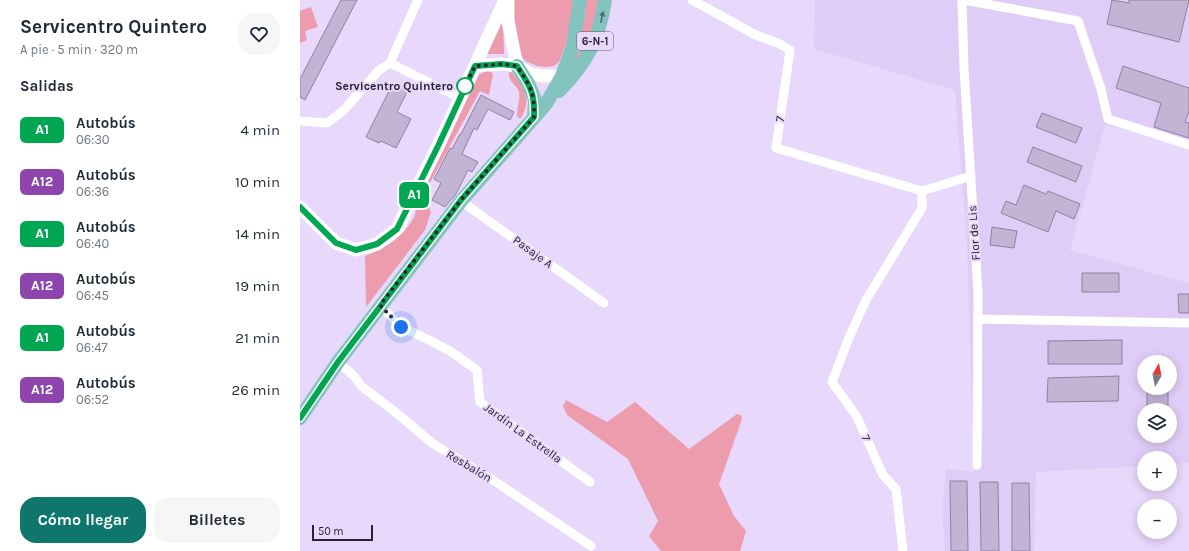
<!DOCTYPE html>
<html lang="es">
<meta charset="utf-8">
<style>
body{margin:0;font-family:Karla,sans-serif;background:#f6f6f7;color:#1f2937;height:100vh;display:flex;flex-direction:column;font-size:15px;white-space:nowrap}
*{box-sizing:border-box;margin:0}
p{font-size:13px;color:#747a83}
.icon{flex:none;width:22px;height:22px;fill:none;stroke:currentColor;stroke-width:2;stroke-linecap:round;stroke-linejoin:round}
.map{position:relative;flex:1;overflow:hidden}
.panel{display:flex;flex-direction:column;background:#fff;width:300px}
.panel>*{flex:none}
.badge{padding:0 8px;border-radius:6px;font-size:14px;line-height:26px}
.needle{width:26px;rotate:9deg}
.fabs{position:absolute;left:837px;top:355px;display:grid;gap:8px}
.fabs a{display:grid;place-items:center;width:40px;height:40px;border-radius:50%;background:#fff;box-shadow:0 2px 10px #0003;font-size:20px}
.scale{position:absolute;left:12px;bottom:10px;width:61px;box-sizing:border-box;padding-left:4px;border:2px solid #292330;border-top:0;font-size:11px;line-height:14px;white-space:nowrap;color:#292330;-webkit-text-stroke:3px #e8d8fb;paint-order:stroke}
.you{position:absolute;width:20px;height:20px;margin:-10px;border:3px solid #fff;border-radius:50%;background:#1a73e8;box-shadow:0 0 0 6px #1a73e833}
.map>.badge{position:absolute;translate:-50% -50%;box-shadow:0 0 0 2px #fff}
h2{padding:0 20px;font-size:15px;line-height:36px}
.round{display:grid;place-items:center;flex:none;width:42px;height:42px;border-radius:16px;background:#f6f6f7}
.headline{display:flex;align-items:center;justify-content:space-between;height:68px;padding:0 20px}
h1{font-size:19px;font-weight:700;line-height:30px}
.cta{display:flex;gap:8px;margin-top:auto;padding:8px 20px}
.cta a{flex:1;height:46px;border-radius:16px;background:#0f766e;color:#fff;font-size:16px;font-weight:700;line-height:46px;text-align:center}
.cta a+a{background:#f6f6f7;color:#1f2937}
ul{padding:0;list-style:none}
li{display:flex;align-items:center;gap:12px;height:52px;padding:0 20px}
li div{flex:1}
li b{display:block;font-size:15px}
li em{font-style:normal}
li .badge{min-width:44px;font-weight:700;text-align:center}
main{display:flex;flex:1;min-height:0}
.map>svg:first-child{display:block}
.built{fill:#e0cdf7;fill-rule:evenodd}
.green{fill:#ec9cad}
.building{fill:#c3b4d6;stroke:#8f80a0}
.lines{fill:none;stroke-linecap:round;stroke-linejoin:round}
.minor{stroke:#fff;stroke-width:9}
.secondary{stroke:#fff;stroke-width:13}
.primary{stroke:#84c4be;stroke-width:14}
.oneway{fill:#526b70}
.line-casing{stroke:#fff;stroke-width:9}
.line{stroke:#00a651;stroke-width:6}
.walk{stroke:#292330;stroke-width:4;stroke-dasharray:0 7.2}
.stop-dot{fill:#fff;stroke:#00a651;stroke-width:2}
.labels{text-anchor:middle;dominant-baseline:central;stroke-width:4;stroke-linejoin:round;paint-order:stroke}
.shield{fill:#e8d8fb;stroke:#62596d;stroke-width:1}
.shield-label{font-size:11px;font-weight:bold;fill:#292330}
.stop-label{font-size:12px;font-weight:bold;fill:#292330;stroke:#e8d8fb;text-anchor:end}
.street-label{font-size:12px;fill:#292330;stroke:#e8d8fb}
</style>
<main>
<section class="panel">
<div class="headline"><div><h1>Servicentro Quintero</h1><p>A pie · 5 min · 320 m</p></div><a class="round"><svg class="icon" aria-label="heart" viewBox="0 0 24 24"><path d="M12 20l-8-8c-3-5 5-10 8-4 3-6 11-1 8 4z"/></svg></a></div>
<h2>Salidas</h2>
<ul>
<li><span class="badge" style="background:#00a651;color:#fff">A1</span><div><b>Autobús</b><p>06:30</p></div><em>4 min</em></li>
<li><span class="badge" style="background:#8e44ad;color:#fff">A12</span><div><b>Autobús</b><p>06:36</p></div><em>10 min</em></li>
<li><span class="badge" style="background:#00a651;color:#fff">A1</span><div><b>Autobús</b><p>06:40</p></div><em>14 min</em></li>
<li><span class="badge" style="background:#8e44ad;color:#fff">A12</span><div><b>Autobús</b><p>06:45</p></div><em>19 min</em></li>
<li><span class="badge" style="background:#00a651;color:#fff">A1</span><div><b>Autobús</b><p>06:47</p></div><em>21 min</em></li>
<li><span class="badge" style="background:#8e44ad;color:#fff">A12</span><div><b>Autobús</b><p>06:52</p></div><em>26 min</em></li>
</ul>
<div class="cta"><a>Cómo llegar</a><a>Billetes</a></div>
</section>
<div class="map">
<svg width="889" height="551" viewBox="0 0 889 551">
<rect width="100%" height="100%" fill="#e8d8fb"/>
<path class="built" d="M515,0H889V146L805,125L770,250L889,283V463L870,464V458H844V466L736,472L734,551H645L642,511L646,469L674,472L667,246L655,90L514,49ZM844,362H870V388H844ZM844,410H870V436H844Z"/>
<path class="green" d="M214,0H274L270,34L259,62L254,66L246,67L237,66L227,62L221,56L213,14Z
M286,0H300L293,33L272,72L285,13Z
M11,7L18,27L5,31L7,40L0,43V11Z
M203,17L204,54H184Z
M186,71H190L193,74L189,95L180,91L120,201L127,204L131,212L125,230L66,307L65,256C85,249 106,235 115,215C116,210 117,204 118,200L179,75Z
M209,72H212C225,87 232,99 221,118H218C215,110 221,101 219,92C217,85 207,81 209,72Z
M266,400L307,422L335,402L389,449L437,414L441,415L442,419L419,484L434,516L446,531L440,551H361L349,536L358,521L328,459L267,415L263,406Z"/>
<path class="building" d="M41,0H57L5,100L0,97V79Z
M812,0L829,3V0H889L879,42L807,24Z
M823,66L889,88V111L885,122L889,123V138L854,127L861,103L816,88Z
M93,83L108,90L97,112L111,119L96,148L81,141L79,143L66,137Z
M181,95L214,112L210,120L188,109L177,130L174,128L162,154L178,162L172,172L168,170L156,194L145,207L132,200L141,183L134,179L150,148L152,149L160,134H161Z
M742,113L782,128L776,143L736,127Z
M733,147L782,166L776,182L727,162Z
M724,185L746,194L748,191L780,204L774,219L756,211L748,232L701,213L706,201L716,205Z
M692,227L717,231L714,248L690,245Z
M782,273H819V292H782Z
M878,294H889V313H879Z
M822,340V364H748V341Z
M819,376L818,401L747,402L748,378Z
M847,388H868V410H847Z
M650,481H667L668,551H651Z
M680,482H698L699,551H681Z
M712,483H729L730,551H712Z"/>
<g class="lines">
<path class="minor" d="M392,0L456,35L480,44L490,50L476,148L622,191L671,176
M662,0L664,69L678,293L677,465
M664,0L778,21L801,89L808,119L889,145
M90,63L118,0
M0,121L27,123L44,110L78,71L90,63L160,98
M161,201L304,303
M80,305L101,327L129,340L150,351L177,370L180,402L290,482
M678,319L889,323
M38,362L54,376L61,386L94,411L132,443L199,484L291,546
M603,551L596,489L583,475L557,417L532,382L548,340L566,300L622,208V191"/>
<path class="secondary" d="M208,0V21L217,66
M175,66L202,64L217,66L231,74L243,76H262
M0,207L36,243L56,250L77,244L97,229L139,144L205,0"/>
<path class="primary" d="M217,66L229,85L235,100L234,117
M259,91C287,63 299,39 305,0
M0,418L38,362L161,201L246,104L262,76L273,46L280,0"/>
</g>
<defs><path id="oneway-solid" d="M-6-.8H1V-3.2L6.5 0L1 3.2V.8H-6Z"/></defs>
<use class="oneway" href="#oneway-solid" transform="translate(302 17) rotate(-78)"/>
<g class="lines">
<g class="line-casing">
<path id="line" d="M0,207L36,243L56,250L77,244L97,229L139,144L175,66L202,64L217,66C230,86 235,92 234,117L161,200L38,362L0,418"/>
</g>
<use href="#line" class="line"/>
<path class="walk" d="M101,327L80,305L161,200L234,117C235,92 230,86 217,66L202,64L175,66L165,86"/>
</g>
<circle class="stop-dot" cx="165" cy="86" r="8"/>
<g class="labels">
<rect class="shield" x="277" y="32" width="36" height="18" rx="3"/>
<g class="shield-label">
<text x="295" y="41">6-N-1</text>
</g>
<g class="stop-label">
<text x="153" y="86">Servicentro Quintero</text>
</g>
<g class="street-label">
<text transform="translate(480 119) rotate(-82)">7</text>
<text transform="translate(674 233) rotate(-94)">Flor de Lis</text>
<text transform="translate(233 252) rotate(36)">Pasaje A</text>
<text transform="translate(223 433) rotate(36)">Jardín La Estrella</text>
<text transform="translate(566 438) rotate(66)">7</text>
<text transform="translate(169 466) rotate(31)">Resbalón</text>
</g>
</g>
</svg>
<div class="fabs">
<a><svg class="needle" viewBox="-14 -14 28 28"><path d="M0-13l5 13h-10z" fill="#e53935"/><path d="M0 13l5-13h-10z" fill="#747a83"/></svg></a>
<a><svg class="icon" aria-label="layers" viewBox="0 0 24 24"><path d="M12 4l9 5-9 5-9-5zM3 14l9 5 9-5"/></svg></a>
<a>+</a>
<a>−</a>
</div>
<div class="scale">50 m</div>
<div class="you" style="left:101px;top:327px"></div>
<b class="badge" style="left:114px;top:195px;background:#00a651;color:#fff">A1</b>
</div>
</main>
